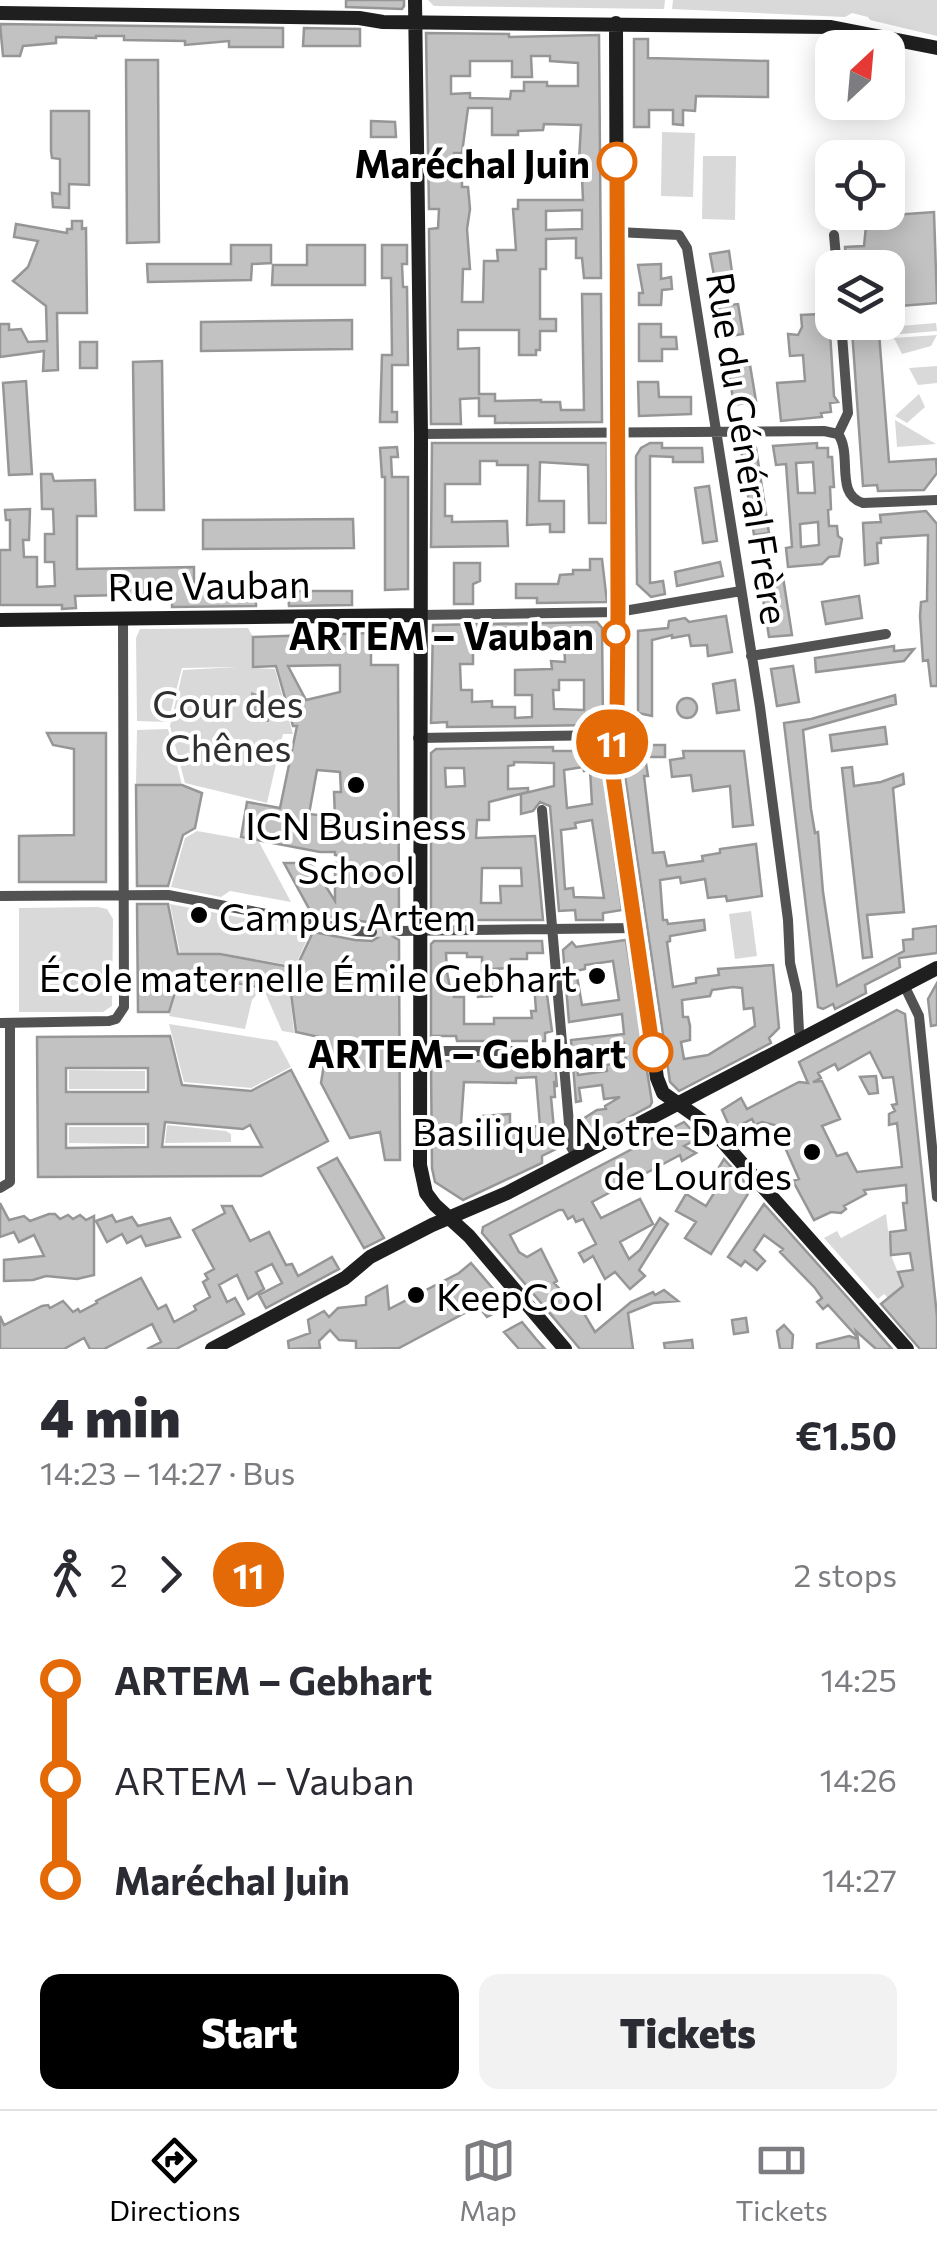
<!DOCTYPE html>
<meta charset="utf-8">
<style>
body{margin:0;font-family:Commissioner,sans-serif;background:#f2f2f3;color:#2b2b33;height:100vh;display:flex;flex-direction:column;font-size:38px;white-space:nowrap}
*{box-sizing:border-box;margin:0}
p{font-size:32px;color:#7c7c81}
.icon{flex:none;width:55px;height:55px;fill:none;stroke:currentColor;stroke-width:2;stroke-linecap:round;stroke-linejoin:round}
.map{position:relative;height:1349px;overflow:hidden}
.panel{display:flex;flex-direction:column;background:#fff;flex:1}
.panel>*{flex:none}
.badge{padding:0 20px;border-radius:32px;font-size:35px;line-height:65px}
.needle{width:65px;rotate:26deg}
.controls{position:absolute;left:815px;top:30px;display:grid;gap:20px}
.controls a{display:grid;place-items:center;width:90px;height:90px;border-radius:20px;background:#fff;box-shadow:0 5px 25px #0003;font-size:50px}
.map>.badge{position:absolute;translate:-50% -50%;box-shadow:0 0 0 5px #fff}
.legs{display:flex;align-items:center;gap:15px;height:110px;padding:0 40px;font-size:32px}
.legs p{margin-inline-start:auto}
.overview{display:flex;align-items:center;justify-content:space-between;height:170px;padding:0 40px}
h1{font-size:55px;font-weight:800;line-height:75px}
.action{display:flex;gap:20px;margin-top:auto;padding:20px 40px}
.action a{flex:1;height:115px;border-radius:20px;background:#000;color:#fff;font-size:40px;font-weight:800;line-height:115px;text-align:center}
.action a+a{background:#f2f2f3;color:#2b2b33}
ul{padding:0 40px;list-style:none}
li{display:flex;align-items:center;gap:35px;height:100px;font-size:38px}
li i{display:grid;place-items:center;width:15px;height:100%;margin:0 12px;background:currentColor}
li i::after{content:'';width:25px;height:25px;margin:-12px;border:8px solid;border-radius:50%;background:#fff}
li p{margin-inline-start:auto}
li:first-child i{background:linear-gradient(#0000 50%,currentColor 0)}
li:last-child i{background:linear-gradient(currentColor 50%,#0000 0)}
.tab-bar{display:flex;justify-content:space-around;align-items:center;height:140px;border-top:2px solid #e1e1e2;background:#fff;font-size:28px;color:#7c7c81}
.tab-bar a{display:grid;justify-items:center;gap:5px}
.tab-bar .current{color:#000}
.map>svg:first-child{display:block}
.green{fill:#d9d9d9}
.water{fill:#a0a0a0}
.building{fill:#c2c2c2;stroke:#969696;stroke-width:2.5;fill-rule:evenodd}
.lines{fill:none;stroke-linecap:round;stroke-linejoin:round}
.street-tunnel{stroke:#d9d9d9;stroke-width:10;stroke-dasharray:10 5;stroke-linecap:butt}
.street{stroke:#525252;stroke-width:10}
.secondary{stroke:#1f1f1f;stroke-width:14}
.line-1-casing{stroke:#fff;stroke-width:22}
.line-1{stroke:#e46907;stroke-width:15}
.stop-1-dot{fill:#fff;stroke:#e46907;stroke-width:5}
.poi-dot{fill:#000;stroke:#fff;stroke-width:4}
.labels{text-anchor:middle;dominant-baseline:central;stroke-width:8;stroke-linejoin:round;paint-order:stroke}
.stop-label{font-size:38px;font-weight:bold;fill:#000;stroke:#fff;text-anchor:end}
.street-label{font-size:38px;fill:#000;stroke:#fff}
.park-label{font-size:38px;fill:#303030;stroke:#fff}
.poi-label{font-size:38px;fill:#000;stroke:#fff;text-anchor:start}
</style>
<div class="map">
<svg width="937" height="1349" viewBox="0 0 937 1349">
<rect width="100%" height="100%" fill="#fff"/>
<path class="green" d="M428,0H665L664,9L434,6Z
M673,0H937V36L870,20L868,17L852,13L845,17L672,9Z
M662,132L695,133L693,197L661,196Z
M703,156H736L735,220L702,219Z
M936,323L937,331L889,335L888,327Z
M937,335L931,346L902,354L894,338Z
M937,366V383L918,385L909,368Z
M919,394L925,407L907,423L895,416Z
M895,420L936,444L897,447Z
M248,628L253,637V668L275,669L293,734H283L267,803L185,783L170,726L183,670L237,667L182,668L168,722L137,721L136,638L140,629Z
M168,729L182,785H136L137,730Z
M197,831L259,842L291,902L230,891L221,897L171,887L185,838Z
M170,904L311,931L295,966L220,953H180Z
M98,907L107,909L113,919L112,1006L103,1012H19V908Z
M751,911L757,956L735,959L729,914Z
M180,982H218L255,989L257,994L252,1000L245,1029L169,1016Z
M264,990L290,994L294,1033L282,1031Z
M169,1024L277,1041L291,1067L251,1088L184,1082Z
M69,1070L145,1071V1089H69Z
M167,1125L226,1131L231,1134V1142L165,1143Z
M69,1127H145V1144L69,1143Z
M886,1214L891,1255L903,1285L888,1298L884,1294L878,1299L824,1238L837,1231L841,1238Z"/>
<path class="water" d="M251,692L261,695L269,711V722L259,721L251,714Z"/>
<path class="building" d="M346,0H404V6L402,9L346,7Z
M0,24L283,28V47H229V41L185,45V41L124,40V36H96V38L56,37V43L23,46L20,56H3Z
M304,28L360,29V46H303Z
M426,33L509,34V37L599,35L601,278H584L582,258H576V238L546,239V269H540V319H556V331H540V350H536V355H519V330H458V349L479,348V394H495V401L541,400V402H560L561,410H584L582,294H601L602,422L495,423V416H479V398L460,399L461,424H431L429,229L438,228L439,209H429ZM531,56H550V61L578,63V86H547V82H524V91H511L510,99L470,98V93L451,94V76H470V61H512V77H532ZM468,108H492V135H518V131L543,130L544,124L581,125L578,178H582L583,200H518V209H513L516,250H497L498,261H484L483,302H462L463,269H470L467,229L470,209L468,187H462V180H454V153H462ZM582,210V229L546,230V211Z
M634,39H648V58L768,61V97L696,96L695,111L683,110V125L673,124V110H649V127H634Z
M126,60H158L159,242L127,243Z
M51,111H89V185L69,184V208L53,207L52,193L60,194V159L52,158L51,151Z
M371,121L395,122L396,137H371Z
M372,161H396V177H371Z
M934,212L937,303L888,307V268H846L845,247L864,246L866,226L879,223V216Z
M72,221H82V229L86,228L87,313H57L58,370L43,371L44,351L0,357V324H9V330L21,329L28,342L47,341L46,306L13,281L28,267L38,241L14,237L16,224L67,233V229H72Z
M231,245H271V263L252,264L251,280L148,282L147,264H231Z
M307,245H365V285H272L273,265H307Z
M382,245H407V264H402L403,287H407L408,365H392V412H397V422H380L382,355H392L391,278H382Z
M729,251L733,279L715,281L710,254Z
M661,264V279L671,277L672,289L662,290L661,305H639V293H643L638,265Z
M738,304L743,334L724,337L719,306Z
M820,314L821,333L830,332L834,396L838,402L830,403L831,412L821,413L822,417L781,421L777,383L805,381L803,355L790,356L788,334L798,335L802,327L801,315Z
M352,320V349L201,351V322Z
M639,324H661V337H676L677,349H662V361H639Z
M871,328V334L879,333L889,462L936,459L937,473L924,490L878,491L877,485L863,486L852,330Z
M80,342H97V368H80Z
M162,361L164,510H135L133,362Z
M750,365L756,401L734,405L728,368Z
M26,381L32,474L9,475L3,383Z
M638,382H658L659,397H691V414L639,416Z
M607,443V523H589L588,465L540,462L539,501H564V532H550V524L527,525L528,465H497V461H480V484H445V516H452V522L507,521L508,546L431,547L432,443Z
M650,443H662V448H702L703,462H673V457L650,456V583L663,581L665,594L651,597L637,584L636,486V456L641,448Z
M817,443V448H828V457H832L834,487H830L831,509L828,510L829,526H837L838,536L842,539L839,556L829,557L822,564L788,567L786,548L792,547L786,464L776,465L773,446ZM813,462L815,493H798L796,463ZM818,522L819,545L801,547L800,524Z
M397,447L398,457H391L392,477H408V589L385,590V477H382L380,448Z
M756,448L769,533L754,535L741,450Z
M41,474H52L54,481L95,480L96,516H77V569L194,567V591H229V598L256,597V606L172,607V594L75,596L76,608L62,609V605H0V550H10V520H6L5,510L30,509L29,540H23L24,557H37V587L55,586L54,562H45V534H54L53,509H42Z
M709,486L717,541L703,543L695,488Z
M926,511L937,524V686H931L928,660L923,661L920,616L921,602L927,601L928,535L881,538V543H877L878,563L865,565L863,523L881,522L880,515Z
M353,519L354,548L203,549V520Z
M590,559H602L607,602L537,603V598H516V584H558L560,575L573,574V570H590Z
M720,562L723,576L677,586L675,572Z
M454,563H480V581L473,584V604H454Z
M783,577L792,635L769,637L760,580Z
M288,591H352V605L289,606Z
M859,596L862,618L826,624L822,602Z
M726,616L732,652L708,656L707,645L691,646L689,635L672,638V635L652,640V716L638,713V631L668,628L669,621L685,618L689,622Z
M597,622L602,628L603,719L597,725L447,727V722L431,723L433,625ZM526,642H564L565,662L551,661L552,669L515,670V695H532V717L515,718V707H492V701L472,702V690H461L460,664H473V644L510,648L526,646ZM559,680H584V710L554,709L553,690H559Z
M371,633V665H398L399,922L390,930L392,936L399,940L400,1160H385L380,1132L350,1138L321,1083L328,1039L296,1032L291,993L218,980H179L169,1012H138L137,904H168L178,954H220L296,968L313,932L355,940L372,941L380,936L379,927L374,923L312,914L284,863H311L335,901V863H346V857L335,855V852H320L241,837L247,802L280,808L297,726H293L276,666L253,667V637ZM340,665V692L306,700L288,666ZM317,770L340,772L341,792H334L335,817L309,814Z
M894,646V651L914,649L904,661L816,672L815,658Z
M793,666L799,702L777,706L771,669Z
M735,680L739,710L717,713L713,684Z
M895,695L896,704L803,730L811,809L815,833L818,832L823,892L837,986L904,951L903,940L913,939V929L937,926V953L899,958L900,967L865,985L866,993L835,1009L833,1004L823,1009L818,1007L784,723L811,719Z
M677 708a10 10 0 1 1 20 0a10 10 0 1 1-20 0Z
M885,727L887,744L832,751L830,735Z
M47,733H106V882H19V836L74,835V749L53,745Z
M633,745H665V757H645L648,776H644L653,853L664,852L667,866L703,861L702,856L720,853V849L756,844L762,896L727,901L726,896L708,898L705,879L681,883L680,877L660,880L663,920H667L668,924L704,920L705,930L670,936V941L667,942L673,987L696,983V978L719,975L718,969L773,965L779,1028L769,1038L771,1043L679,1091L670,1082L626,783L624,767L627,750ZM733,987L742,988L744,1009L753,1008L755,1026L708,1055L684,1059L681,1042L690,1040V1026L688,1017H683L682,1000L710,996L712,990Z
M553,747V751H600L622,910L603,913V920H576L575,910L559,911L550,806L540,802L533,811L521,814V794L554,786V763L514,762V765L508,766V789L528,788V792L489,802V820H477L476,838L535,836L543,920H434L431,918V753L436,749ZM583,767L584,771L590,770L592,804L567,808L564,770ZM445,768H464L465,786L446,787ZM592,820L604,898L574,897L573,888L565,889L561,830L576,828L575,823ZM482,868H521L522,886H500L501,903H481Z
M683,751H744L753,825L733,827L730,786L693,791L691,775L672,777L670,760L684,758Z
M852,767L854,786L881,782L903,774L904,784L893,788L904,912L867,915L872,957L863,958L842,768Z
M136,785H182L202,793L195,828L183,835L168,886H137Z
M626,940L652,1102L650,1106L608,1128L582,1135L578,1122L597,1110L606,1109L605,1106L620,1097L604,1099L602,1085L579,1088L581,1101L576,1102L571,1040L624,1034L622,1014L569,1022L563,950L572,942L576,947ZM613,961L619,1000L582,1005L576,971L585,969V965ZM624,1043L626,1062L606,1065L607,1071L578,1075L576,1051Z
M434,941H542L543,953H527V959H511V968L492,969V996L478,997V982H482V957H467V953H446L447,972L450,988H454V997H464V1024H494V1018H532L531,1011H536L534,982L545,980L552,1031L545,1033V1041H457L456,1036H431V944Z
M937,983V1025L931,1026L928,999Z
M897,1010L905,1014L937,1316V1349H920L881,1304L903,1286L898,1272L913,1270L910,1253L891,1255L890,1232L906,1230L903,1203H907L906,1185L864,1190L866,1194L844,1206L846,1209L841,1213L831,1212L814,1220L793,1181L799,1179L775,1125L762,1122L755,1125L752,1119L731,1130L722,1110L741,1098L747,1109L799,1082L808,1083L799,1062ZM870,1052L883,1078L893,1077L897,1104L892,1105L895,1111L889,1114V1125L897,1123L902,1167L857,1172L847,1153L837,1156L822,1126L840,1119L822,1081L813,1082L821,1078L818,1073L835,1064L838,1070Z
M170,1036L182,1085L251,1091L291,1070L328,1141L261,1176L38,1177L37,1037ZM66,1068H148V1092H66ZM165,1122L243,1129L250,1125L262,1147H162ZM66,1124H148V1147L66,1148Z
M540,1053H554L557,1087L554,1081L555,1097H551L554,1129H558L560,1147L542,1156V1163L463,1200L435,1182L432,1168L431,1065L435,1061H540ZM536,1077L540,1126L510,1128V1114L483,1116V1138H460L464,1082L516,1083V1078Z
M876,1076L878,1093L869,1094L860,1077Z
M684,1122L699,1138L684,1146L696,1153L682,1161L680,1155L592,1202L601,1218L640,1199L653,1224L620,1242L629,1259L640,1250L660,1218L668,1224L639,1270L645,1276L630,1289L615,1272L605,1279L593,1256L584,1262L579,1253L596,1244L583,1219L576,1222L573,1216L568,1219L563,1210H559L510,1235L519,1252L527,1257L541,1249L557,1281L554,1283L585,1315L595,1332L631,1302L653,1292L655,1295L664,1290L678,1301L653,1303L628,1313L633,1349H580L482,1233L483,1227Z
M337,1158L384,1238L364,1248L318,1168Z
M724,1159L751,1189L711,1254L685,1238L696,1222L676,1211L686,1194L706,1206L724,1177L716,1172Z
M0,1203L9,1220L24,1216L30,1221L49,1214H55L60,1219L68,1215L73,1219L80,1215L86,1220L94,1216V1275L77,1279L46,1276L33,1280L4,1281V1260L44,1256L34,1235L19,1242L14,1232L0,1237Z
M764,1204L848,1298L892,1349H876L856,1331L858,1338L828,1305L823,1309L817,1302L822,1298L815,1288L780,1252L783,1249L764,1235L754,1250L765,1261L757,1270L745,1261L741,1266L728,1257Z
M222,1206H232L250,1241L269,1232L286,1265L292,1264L298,1276L332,1257L339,1269L266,1308L259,1295L282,1283L272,1264L256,1272L264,1289L248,1299L237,1275L219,1285L227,1302L235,1298L244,1314L176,1349H147L161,1342L152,1324L104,1349H90L84,1338L64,1349H0V1316L4,1325L42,1306L48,1305L50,1308L63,1301L73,1312L78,1309L80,1312L97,1303L96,1301L141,1278L158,1309L166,1305L174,1322L196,1310L194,1306L210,1297L203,1282L208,1279L205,1274L214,1269L193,1230L225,1213Z
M112,1215L116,1222L132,1217L138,1226L170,1218L180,1237L146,1246L141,1236L127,1243L122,1234L107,1242L96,1221Z
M471,1263L508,1306L487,1317L478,1306L399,1348L356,1349V1341L339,1340L330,1330L319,1341L320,1348L289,1349L288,1341L310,1333L308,1320L324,1311L329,1317L338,1308L366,1305V1297L387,1286L389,1309L459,1273Z
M746,1318L748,1332L734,1334L732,1320Z
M522,1322L536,1339L545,1349H519L504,1332Z
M784,1325L793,1335L792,1349H780L777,1331Z
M849,1336L858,1339L859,1349H817V1344Z
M692,1340L693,1349H665L664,1343Z"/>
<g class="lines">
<path class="street-tunnel" d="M372,932L399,931"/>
<path class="street" d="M617,232L679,235L687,248L760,707L788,920L790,963L797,993L799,1031L803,1038
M834,235L837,268
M841,322L848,413L838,434C853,455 834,494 863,503L937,500
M421,434L824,431L838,434
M419,615L618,612L741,591
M751,656L886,634
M418,738L613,735
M542,810L571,1147L577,1157
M0,896L168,895L356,931L372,932
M399,931L636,928
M904,985L919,1016L937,1197
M0,1023L109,1021L116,1019L124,1007L123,618
M421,1051H526
M0,1188L10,1182V1023"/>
<path class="secondary" d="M415,0L421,434L420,1165L426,1193L435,1205L469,1236L565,1349
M0,13L359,18L383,22L831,27L937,48
M616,23L618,612L617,716L611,762L657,1078L663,1093L707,1124L907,1349
M0,620L419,615
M212,1349L345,1278L370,1257L432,1225L507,1193L937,968"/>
</g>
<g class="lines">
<g class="line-1-casing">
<path id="line-1" d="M617,162L618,612L617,716L611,762L653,1052"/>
</g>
<use href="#line-1" class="line-1"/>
</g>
<g class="stop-1-dot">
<circle cx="617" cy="162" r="18"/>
<circle cx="616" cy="634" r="12"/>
<circle cx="653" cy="1052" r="18"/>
</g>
<g class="poi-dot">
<circle cx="356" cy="785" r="10"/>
<circle cx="199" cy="915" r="10"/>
<circle cx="597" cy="976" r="10"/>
<circle cx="812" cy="1152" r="10"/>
<circle cx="416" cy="1295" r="10"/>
</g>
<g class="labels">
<g class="stop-label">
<text x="590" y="162">Maréchal Juin</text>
<text x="594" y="634">ARTEM – Vauban</text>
<text x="626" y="1052">ARTEM – Gebhart</text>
</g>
<g class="street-label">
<text transform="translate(749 448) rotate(81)">Rue du Général Frère</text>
<text transform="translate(209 584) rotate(-1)">Rue Vauban</text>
</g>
<g class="park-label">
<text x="228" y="702">Cour des<tspan x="228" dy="44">Chênes</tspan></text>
</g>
<g class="poi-label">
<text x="356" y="824" text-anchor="middle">ICN Business<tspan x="356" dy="44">School</tspan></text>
<text x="219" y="915">Campus Artem</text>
<text x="577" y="976" text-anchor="end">École maternelle Émile Gebhart</text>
<text x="792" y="1130" text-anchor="end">Basilique Notre-Dame<tspan x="792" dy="44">de Lourdes</tspan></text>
<text x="436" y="1295">KeepCool</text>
</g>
</g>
</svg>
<div class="controls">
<a><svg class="needle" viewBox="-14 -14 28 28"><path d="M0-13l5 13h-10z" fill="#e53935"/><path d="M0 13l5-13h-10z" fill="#7c7c81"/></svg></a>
<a><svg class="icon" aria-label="locate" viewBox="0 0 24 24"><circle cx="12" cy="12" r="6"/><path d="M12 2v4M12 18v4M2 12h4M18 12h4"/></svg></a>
<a><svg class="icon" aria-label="layers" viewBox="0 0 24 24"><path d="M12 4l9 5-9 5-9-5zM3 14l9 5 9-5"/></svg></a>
</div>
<b class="badge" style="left:612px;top:742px;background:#e46907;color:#fff">11</b>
</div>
<section class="panel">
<div class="overview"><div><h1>4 min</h1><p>14:23 – 14:27 · Bus</p></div><b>€1.50</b></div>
<div class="legs"><svg class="icon" aria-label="walk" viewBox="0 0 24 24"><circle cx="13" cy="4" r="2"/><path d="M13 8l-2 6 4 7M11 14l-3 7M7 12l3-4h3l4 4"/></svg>2<svg class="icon" aria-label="forward" viewBox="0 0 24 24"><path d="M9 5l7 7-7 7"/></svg><b class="badge" style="background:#e46907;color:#fff">11</b><p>2 stops</p></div>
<ul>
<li><i style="color:#e46907"></i><b>ARTEM – Gebhart</b><p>14:25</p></li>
<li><i style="color:#e46907"></i><span>ARTEM – Vauban</span><p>14:26</p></li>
<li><i style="color:#e46907"></i><b>Maréchal Juin</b><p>14:27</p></li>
</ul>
<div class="action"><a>Start</a><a>Tickets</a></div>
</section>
<nav class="tab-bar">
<a class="current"><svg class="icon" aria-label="directions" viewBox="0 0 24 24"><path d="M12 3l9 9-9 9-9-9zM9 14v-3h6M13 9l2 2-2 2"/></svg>Directions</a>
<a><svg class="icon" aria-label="map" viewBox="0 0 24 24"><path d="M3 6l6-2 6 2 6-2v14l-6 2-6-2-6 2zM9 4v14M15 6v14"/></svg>Map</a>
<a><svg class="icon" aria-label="tickets" viewBox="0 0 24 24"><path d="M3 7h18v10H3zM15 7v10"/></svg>Tickets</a>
</nav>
